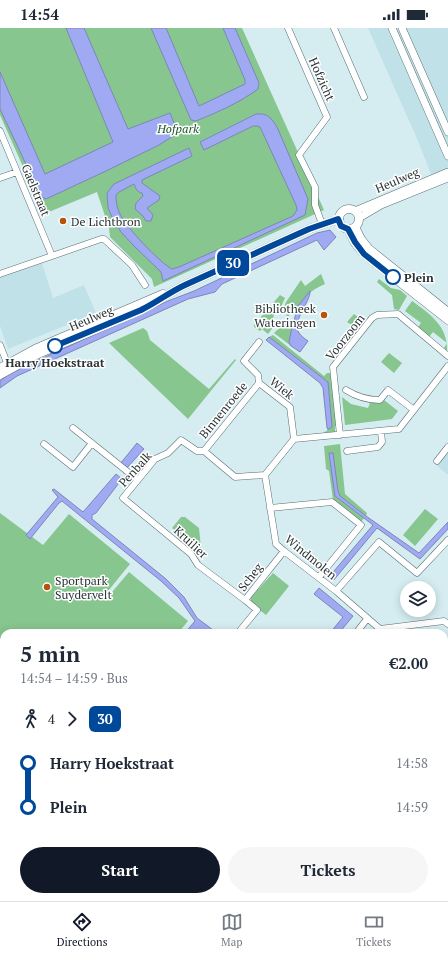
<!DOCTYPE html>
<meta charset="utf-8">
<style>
body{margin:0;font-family:"PT Serif",serif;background:#f6f6f7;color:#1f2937;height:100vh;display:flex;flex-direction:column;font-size:15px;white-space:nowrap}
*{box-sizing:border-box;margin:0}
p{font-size:13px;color:#747a83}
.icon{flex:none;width:22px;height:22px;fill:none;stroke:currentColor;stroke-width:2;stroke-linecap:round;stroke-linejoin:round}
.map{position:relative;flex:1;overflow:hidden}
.panel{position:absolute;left:0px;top:601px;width:448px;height:272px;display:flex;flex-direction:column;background:#fff;border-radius:12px 12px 0 0;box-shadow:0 2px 10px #0003}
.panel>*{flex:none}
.badge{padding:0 8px;border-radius:6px;font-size:14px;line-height:26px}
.fabs{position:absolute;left:400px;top:553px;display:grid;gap:8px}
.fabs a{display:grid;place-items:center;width:36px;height:36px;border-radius:50%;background:#fff;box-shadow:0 2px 10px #0003;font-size:20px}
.map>.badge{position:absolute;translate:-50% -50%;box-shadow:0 0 0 2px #fff}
.legs{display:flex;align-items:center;gap:6px;height:44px;padding:0 20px;font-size:13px}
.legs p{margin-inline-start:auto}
.summary{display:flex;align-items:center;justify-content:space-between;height:68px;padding:0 20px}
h1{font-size:22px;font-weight:700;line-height:30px}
.cta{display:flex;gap:8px;margin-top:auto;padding:8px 20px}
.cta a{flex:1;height:46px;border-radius:24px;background:#111827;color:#fff;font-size:16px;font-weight:700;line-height:46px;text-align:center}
.cta a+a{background:#f6f6f7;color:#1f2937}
ul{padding:0 20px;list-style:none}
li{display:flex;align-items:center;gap:14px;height:44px;font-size:15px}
li i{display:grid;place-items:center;width:6px;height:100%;margin:0 5px;background:currentColor}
li i::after{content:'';width:10px;height:10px;margin:-5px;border:3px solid;border-radius:50%;background:#fff}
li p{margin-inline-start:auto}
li:first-child i{background:linear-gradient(#0000 50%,currentColor 0)}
li:last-child i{background:linear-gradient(currentColor 50%,#0000 0)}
.status{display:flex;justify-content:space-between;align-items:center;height:28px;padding:0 20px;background:#fff;direction:ltr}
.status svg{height:11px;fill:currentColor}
.menu{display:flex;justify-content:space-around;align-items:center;height:56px;border-top:1px solid #e0e1e3;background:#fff;font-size:11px;color:#747a83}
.menu a{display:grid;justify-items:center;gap:2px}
.menu .active{color:#111827}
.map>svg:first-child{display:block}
.built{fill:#c1e1e8}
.green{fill:#87c68e}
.water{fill:#9faaf2;stroke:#7c86b9}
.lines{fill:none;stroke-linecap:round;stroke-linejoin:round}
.stream{stroke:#7c86b9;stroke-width:2}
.minor-casing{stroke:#5a6e73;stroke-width:7}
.tertiary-casing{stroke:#5a6e73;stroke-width:8}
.secondary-casing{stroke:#5a6e73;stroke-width:9}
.primary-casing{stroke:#5a6e73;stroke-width:10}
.minor{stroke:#fff;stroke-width:6}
.tertiary{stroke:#fff;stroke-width:7}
.secondary{stroke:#fff;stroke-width:8}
.primary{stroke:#fff;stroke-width:9}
.line-1-casing{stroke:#fff;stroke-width:9}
.line-1{stroke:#004899;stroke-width:6}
.poi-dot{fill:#b45409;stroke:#fff;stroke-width:1.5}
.stop-1-dot{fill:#fff;stroke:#004899;stroke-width:2}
.labels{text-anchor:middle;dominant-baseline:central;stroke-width:3;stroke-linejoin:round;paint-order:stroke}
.street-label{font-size:12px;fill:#2a3335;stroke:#fff}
.park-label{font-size:12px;font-style:italic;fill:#1a5325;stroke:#fff}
.poi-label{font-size:12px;fill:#2a3335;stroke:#fff;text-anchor:start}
.stop-label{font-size:12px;font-weight:bold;fill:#2a3335;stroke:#fff;text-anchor:start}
</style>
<div class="status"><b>14:54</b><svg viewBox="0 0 49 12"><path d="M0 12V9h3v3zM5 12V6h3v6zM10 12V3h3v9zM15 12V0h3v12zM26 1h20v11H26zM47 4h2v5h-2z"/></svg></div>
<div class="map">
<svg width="448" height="873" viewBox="0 0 448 873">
<rect width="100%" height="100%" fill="#d5edf1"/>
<path class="built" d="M368,0H448V154L436,159L418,113Z
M42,235L53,270L84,257L96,285L8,321L0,298V249Z
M448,425V447L437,438Z
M448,855V873H408L417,869H444V857Z"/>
<path class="green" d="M0,0H242L324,182L154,259L152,251L110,209L109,200L97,164L44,186L0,87Z
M321,246L325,256C310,262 301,271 295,287L290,285L289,288H286L288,284L283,282L286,274L301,252L305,258Z
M379,251L391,260L400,262L407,268L399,282L394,281L392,267L377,254Z
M280,267L285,270L280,281L276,280L271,297L274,298L268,306L262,301L260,303L254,299V297Z
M412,273C430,286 448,298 447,323L444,320L447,315L433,304L429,309L418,299L421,295L405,283Z
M354,286L362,292L356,300L347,294Z
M287,293L293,294L289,314L291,318L274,305Z
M143,300L147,303L150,312L209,361L235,331L236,332L188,391L109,315Z
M273,307L324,348L327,345H330L331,348L337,397L335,398V404L325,405L324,404L327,403V400L329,401L328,354L269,309Z
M389,325L402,335L394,345L381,334Z
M342,369L351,376L368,380L370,375L383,374L384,372L398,383L392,391L345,397Z
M340,416L345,466L367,485L366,488L340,468L338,463L335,468L364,490L361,494L333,472L329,443L326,441L324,418Z
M425,481L438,491L415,518L403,507Z
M0,485L43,517L69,486L130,536L104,568L107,570L129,544L188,593L178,605H4V616L0,612Z
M181,489H185L199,500L201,520L197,526L195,524L198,520L192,516L189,520L186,517L189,513L183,508L180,512L177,510L180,506L172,500Z
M273,545L289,558L266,587L251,575V569Z
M5,869H95L100,873H10Z"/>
<path class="water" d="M66,0H84L128,101L170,85L178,105L159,117L106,143L46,171L42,169L40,166L0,81V44L45,146L113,114Z
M151,0H166L199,78L245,56V52L223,0H235L259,55L258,61C239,75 218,84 196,93L191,92Z
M256,86C268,85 271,90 277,99L308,171L305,187L163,253L161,244L134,218L121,204L112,189L108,180L107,165L114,156L189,120L192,128L142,152V155L160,168L159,172L147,180L153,187L151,193H146L143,188L135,181L136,175L143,168L142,165C137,164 136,161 134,156L119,164L116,167C116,174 117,180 120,186C126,199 159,234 172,241L179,239L293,188L297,182L296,177L260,99L257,98H253L204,122L200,114Z
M330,202L336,209L324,222L317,212L222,256L215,264L188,271L17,348L0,360V353L16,341L43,330L168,273L194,263L317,205Z
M310,263C311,273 291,294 299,305C301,308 305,311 308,313L300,324L291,318L289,314L291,304L298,278Z
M269,309L328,354L332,399L329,401L327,400L323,360L320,355L266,312Z
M137,415L144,421L126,441L120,436Z
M329,425H333L338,463L340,468L366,488L419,525L448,494V501L420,531L377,500L333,553L329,549L373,497L335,468Z
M116,446L122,451L96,485L92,487V491L166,551L184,569L197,590L217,605H185L195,593L179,570L161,553L62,473L59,475L30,511L26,507L58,469L52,462L54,461L83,484Z
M319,560L353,588L339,605H330L343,589L314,566Z"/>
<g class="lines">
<path class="stream" d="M0,653L4,657
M237,869L242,873"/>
<g class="minor-casing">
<path id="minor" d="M288,0L327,89L299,127L315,159V177L322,196
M334,0L364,69
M0,103L52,228
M0,150L17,144
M0,246L101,211H104L132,237L145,257
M259,314L244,333L258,347L259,355L290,379L294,411
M0,317L9,340
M448,338L399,401L294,411L265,447L276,516L284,523L336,563L380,601L444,593L448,596
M346,362C357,369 367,372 380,372L388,362L414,382
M73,400L138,452
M340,407L333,339L372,290L377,287L398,286L448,328
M44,416L73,439L92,415
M204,423L259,355
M347,423L378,419L382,414L381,403
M437,433L448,419
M270,480L332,474L361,497L319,549
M336,563L379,514L417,545L448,512
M245,572L198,537L191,526L123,470L155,431L168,425L181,412L197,423H204L235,449L265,447
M238,605L257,582L245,572L284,523
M356,605L367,591
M444,679L448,682
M444,756L448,759
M444,851L448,849"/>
</g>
<g class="tertiary-casing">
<path id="tertiary" d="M392,0L448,128
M402,0L448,104
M355,183L448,144
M359,190L381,177L448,150"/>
</g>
<g class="secondary-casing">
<path id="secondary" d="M339 191a10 10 0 1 1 20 0a10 10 0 1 1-20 0Z
M355,199L361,211L369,221L448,284
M348,201L355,215L364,226L448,292
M0,340L35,321L163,266
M0,347L38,326L141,282C157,274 170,264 185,257L309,201L338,191"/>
</g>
<g class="primary-casing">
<path id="primary" d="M0,618L4,622
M0,634L4,638
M261,869L265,873
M289,869L294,873"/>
</g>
<use href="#minor" class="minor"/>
<use href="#tertiary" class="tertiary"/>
<use href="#secondary" class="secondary"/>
<use href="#primary" class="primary"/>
</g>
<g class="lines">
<g class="line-1-casing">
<path id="line-1" d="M55,318L141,282C157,274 170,264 185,257L309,201L338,191L341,198L348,201L355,214L364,226L393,249"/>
</g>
<use href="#line-1" class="line-1"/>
</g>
<g class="poi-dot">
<circle cx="63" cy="193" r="4"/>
<circle cx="324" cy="287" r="4"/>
<circle cx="47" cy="559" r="4"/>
</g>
<g class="stop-1-dot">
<circle cx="393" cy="249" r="7"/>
<circle cx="55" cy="318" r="7"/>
</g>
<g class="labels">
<g class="street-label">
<text transform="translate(322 51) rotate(66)">Hofzicht</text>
<text transform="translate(397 152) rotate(-23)">Heulweg</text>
<text transform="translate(36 162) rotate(67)">Gaelstraat</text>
<text transform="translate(91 290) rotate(-23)">Heulweg</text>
<text transform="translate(345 309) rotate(-52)">Voorzoom</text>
<text transform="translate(282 360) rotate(39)">Wiek</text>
<text transform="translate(223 382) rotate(-51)">Binnenroede</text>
<text transform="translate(135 441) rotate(-48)">Penbalk</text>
<text transform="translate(191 514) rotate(43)">Kruilier</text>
<text transform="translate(311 529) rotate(39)">Windmolen</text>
<text transform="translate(250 549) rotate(-52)">Scheg</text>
</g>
<g class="park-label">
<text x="178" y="100">Hofpark</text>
</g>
<g class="poi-label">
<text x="71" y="193">De Lichtbron</text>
<text x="316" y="280" text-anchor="end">Bibliotheek<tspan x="316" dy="14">Wateringen</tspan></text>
<text x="55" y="552">Sportpark<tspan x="55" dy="14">Suydervelt</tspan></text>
</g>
<g class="stop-label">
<text x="404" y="249">Plein</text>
<text x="55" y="334" text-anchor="middle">Harry Hoekstraat</text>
</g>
</g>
</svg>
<div class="fabs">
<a><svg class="icon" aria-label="layers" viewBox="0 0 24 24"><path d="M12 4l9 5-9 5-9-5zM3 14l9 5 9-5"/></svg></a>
</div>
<b class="badge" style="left:233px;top:235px;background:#004899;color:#fff">30</b>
<section class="panel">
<div class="summary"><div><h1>5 min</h1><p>14:54 – 14:59 · Bus</p></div><b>€2.00</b></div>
<div class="legs"><svg class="icon" aria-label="walk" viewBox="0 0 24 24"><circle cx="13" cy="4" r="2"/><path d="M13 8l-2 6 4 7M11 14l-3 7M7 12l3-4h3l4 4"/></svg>4<svg class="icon" aria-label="forward" viewBox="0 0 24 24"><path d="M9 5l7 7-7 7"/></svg><b class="badge" style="background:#004899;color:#fff">30</b></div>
<ul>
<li><i style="color:#004899"></i><b>Harry Hoekstraat</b><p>14:58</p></li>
<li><i style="color:#004899"></i><b>Plein</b><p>14:59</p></li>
</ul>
<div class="cta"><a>Start</a><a>Tickets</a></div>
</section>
</div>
<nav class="menu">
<a class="active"><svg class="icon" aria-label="directions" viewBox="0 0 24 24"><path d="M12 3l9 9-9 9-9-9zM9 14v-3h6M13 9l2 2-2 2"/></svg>Directions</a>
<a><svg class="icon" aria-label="map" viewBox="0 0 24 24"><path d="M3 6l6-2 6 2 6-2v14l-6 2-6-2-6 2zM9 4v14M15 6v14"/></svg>Map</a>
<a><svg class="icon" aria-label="tickets" viewBox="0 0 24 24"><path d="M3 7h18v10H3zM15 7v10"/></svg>Tickets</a>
</nav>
